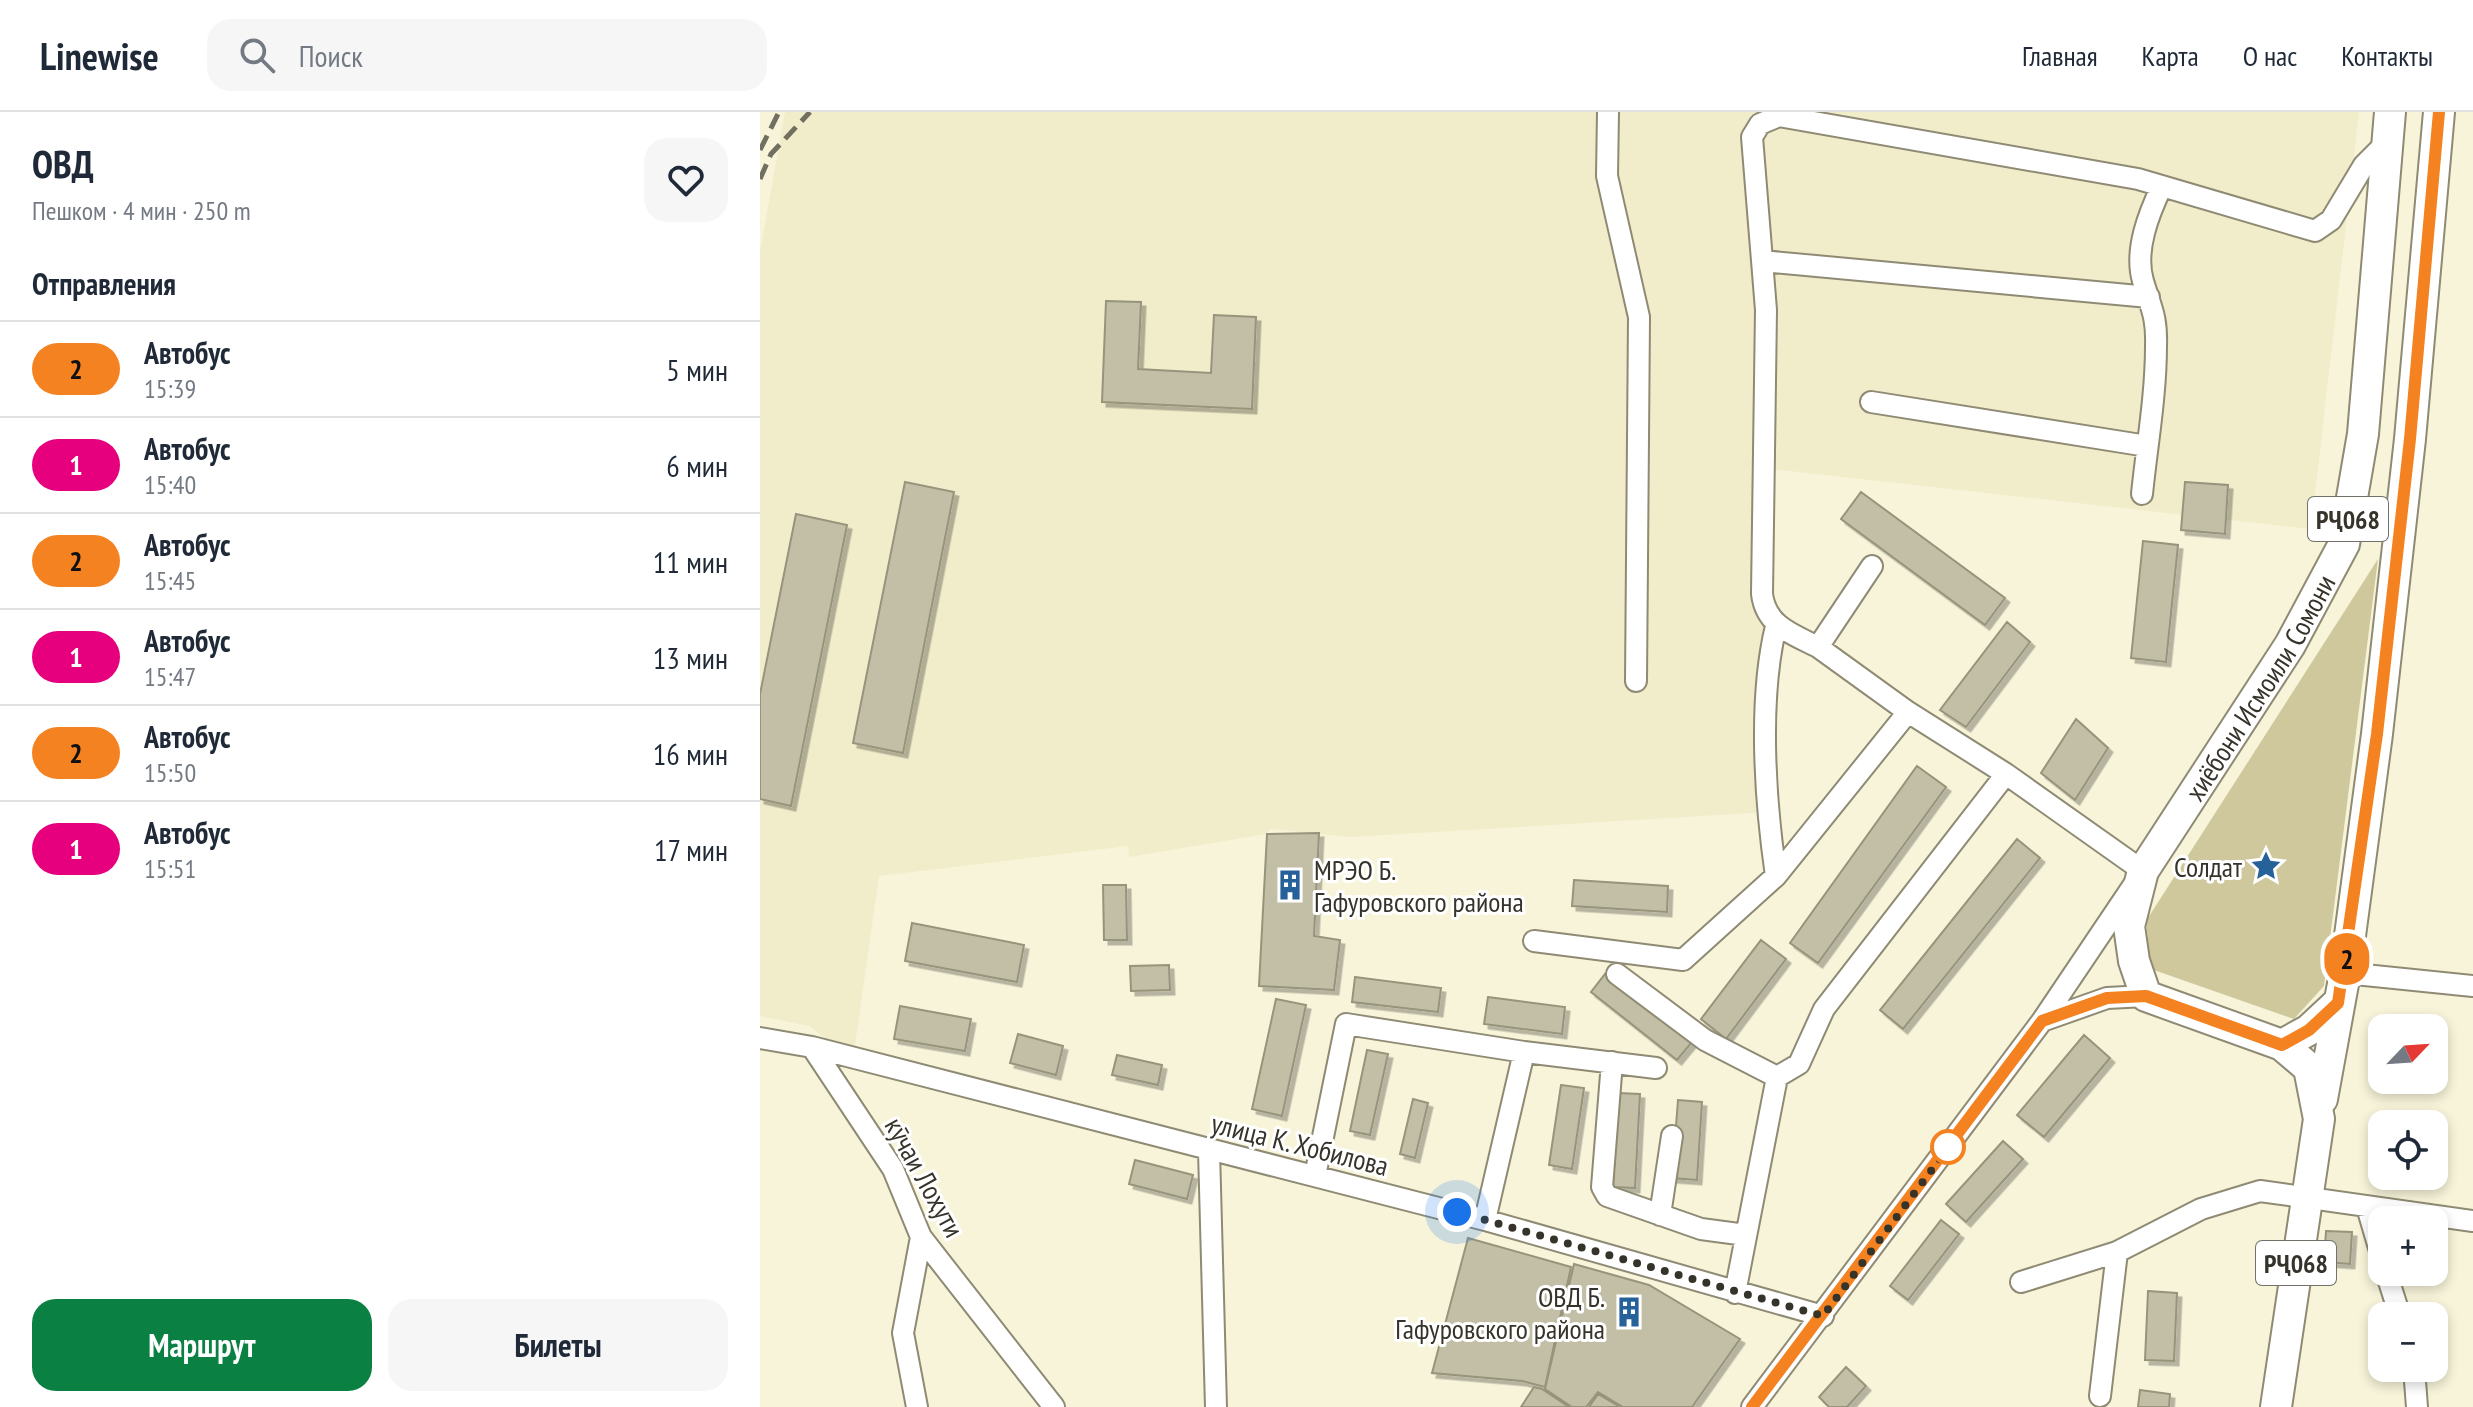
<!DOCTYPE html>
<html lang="ru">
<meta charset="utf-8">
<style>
body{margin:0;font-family:"PT Sans Narrow",sans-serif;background:#f6f6f7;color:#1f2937;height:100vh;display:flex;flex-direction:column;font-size:30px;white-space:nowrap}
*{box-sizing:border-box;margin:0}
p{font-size:26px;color:#747a83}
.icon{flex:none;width:44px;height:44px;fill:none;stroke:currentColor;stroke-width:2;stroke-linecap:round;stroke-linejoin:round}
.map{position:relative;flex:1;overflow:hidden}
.sheet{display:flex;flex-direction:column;background:#fff;width:760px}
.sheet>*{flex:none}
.badge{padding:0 16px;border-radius:26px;font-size:28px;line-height:52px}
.needle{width:52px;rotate:65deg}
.buttons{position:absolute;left:1608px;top:902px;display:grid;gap:16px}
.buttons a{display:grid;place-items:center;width:80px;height:80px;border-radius:16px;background:#fff;box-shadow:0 4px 12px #0003;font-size:40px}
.you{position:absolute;width:40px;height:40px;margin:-20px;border:6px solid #fff;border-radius:50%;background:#1a73e8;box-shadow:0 0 0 12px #1a73e833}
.map>.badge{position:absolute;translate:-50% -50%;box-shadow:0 0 0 4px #fff}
h2{padding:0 32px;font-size:30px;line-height:72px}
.round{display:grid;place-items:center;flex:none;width:84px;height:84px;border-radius:24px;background:#f6f6f7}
.head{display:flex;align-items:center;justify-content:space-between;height:136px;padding:0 32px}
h1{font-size:38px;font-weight:600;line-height:60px}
.action{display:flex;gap:16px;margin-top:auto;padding:16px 32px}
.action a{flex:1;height:92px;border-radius:24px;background:#0b8043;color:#fff;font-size:32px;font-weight:600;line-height:92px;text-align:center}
.action a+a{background:#f6f6f7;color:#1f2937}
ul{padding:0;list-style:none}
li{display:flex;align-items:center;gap:24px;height:96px;padding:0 32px;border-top:2px solid #e0e1e3}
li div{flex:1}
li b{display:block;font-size:30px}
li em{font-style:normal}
li .badge{min-width:88px;font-weight:700;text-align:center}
header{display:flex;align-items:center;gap:48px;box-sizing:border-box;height:112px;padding:0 40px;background:#fff;border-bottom:2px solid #e0e1e3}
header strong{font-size:38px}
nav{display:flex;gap:44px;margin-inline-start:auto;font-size:28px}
.search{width:560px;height:72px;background:#f6f6f7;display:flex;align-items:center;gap:20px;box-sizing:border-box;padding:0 28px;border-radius:24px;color:#747a83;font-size:30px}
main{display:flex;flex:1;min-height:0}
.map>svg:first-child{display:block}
.built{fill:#f1ecca}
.green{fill:#cfc89c}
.building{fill:#c3bfa7;stroke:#97947c;stroke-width:2;filter:url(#shadow)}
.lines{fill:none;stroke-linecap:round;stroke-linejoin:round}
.minor-casing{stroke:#8e8a73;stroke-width:24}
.highway-casing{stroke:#8e8a73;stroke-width:34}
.minor{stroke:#fff;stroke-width:20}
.highway{stroke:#fff;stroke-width:30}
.rail{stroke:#716f60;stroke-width:5;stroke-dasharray:16 8;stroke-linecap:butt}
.line-casing{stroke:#fff;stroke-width:18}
.line{stroke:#f58220;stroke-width:12}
.walk{stroke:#36342a;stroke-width:8;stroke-dasharray:0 14.4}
.stop-dot{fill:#fff;stroke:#f58220;stroke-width:4}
.labels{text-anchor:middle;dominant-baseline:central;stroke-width:6;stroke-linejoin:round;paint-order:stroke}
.shield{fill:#fff;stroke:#72716a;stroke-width:2}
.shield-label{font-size:26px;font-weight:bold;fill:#36342a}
.street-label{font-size:28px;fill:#36342a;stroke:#fff}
.poi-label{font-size:28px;fill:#36342a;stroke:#fff;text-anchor:end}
</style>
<header>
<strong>Linewise</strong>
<div class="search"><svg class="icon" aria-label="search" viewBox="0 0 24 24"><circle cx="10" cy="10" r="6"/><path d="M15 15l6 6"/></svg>Поиск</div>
<nav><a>Главная</a><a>Карта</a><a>О нас</a><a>Контакты</a></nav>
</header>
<main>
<section class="sheet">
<div class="head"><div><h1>ОВД</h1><p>Пешком · 4 мин · 250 m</p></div><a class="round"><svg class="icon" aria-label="heart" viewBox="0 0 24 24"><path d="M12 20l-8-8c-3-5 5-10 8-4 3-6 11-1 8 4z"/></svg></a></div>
<h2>Отправления</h2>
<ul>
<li><span class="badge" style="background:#f58220;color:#111">2</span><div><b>Автобус</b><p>15:39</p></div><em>5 мин</em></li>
<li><span class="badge" style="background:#e6007e;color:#fff">1</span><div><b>Автобус</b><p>15:40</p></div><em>6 мин</em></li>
<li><span class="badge" style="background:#f58220;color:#111">2</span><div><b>Автобус</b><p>15:45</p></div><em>11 мин</em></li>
<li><span class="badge" style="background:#e6007e;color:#fff">1</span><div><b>Автобус</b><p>15:47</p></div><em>13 мин</em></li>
<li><span class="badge" style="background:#f58220;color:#111">2</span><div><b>Автобус</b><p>15:50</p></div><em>16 мин</em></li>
<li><span class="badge" style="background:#e6007e;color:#fff">1</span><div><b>Автобус</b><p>15:51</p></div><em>17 мин</em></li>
</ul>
<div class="action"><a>Маршрут</a><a>Билеты</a></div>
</section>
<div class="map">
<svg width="1713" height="1295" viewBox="0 0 1713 1295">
<defs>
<filter id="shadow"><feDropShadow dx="4.5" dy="4.5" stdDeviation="0" flood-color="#0004"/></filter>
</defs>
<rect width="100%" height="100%" fill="#f8f4da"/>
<path class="built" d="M25,0H1599L1551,417L1012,357L1007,700L592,725L511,717L506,722L369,745L368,734L119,764L93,948L49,914L0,904V140Z"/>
<path class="green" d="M1618,447L1564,874L1534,907L1391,857L1386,809Z"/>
<path class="building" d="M346,189L381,190L378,257L451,261L454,203L496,205L492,297L342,290Z
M145,370L194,380L143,641L93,631Z
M1425,370L1468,373L1465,422L1421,418Z
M1101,380L1245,486L1225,513L1081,407Z
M36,402L87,413L31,694L0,687V582Z
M1383,429L1418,433L1406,550L1371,546Z
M1247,510L1270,530L1206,615L1180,598Z
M1316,607L1348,636L1315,688L1281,661Z
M1157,654L1186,675L1058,851L1030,831Z
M559,721L554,824L580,828L574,878L499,874L507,722Z
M1257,727L1280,746L1143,917L1120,898Z
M814,768L908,774L907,800L812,794Z
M343,773H366L367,828H344Z
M152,811L264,833L257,870L145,849Z
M1001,828L1026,847L966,927L941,907Z
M409,853L410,878L371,879L370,854Z
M845,862L932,930L917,948L831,880Z
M595,865L681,876L678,900L592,890Z
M728,885L805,895L802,922L724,912Z
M516,887L546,893L522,1004L492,997Z
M140,894L211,907L205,939L134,927Z
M258,922L303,934L296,963L250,951Z
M1324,923L1350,946L1284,1025L1257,1003Z
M607,938L628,942L610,1023L590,1019Z
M357,943L402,953L398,973L352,963Z
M801,973L824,976L812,1057L789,1053Z
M858,981L880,982L875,1076L853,1075Z
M653,987L668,991L655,1046L640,1042Z
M918,988L942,990L937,1068L912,1066Z
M1243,1029L1263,1047L1206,1110L1186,1092Z
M375,1048L433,1063L427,1087L369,1072Z
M1181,1108L1199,1122L1148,1188L1130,1174Z
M1566,1119L1592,1120L1590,1152L1564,1150Z
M708,1126L811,1155L785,1275L762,1269L672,1261Z
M814,1152L889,1173L980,1227L932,1295H863L838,1280L826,1295H812L785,1277Z
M1388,1179L1417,1181L1414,1249L1385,1248Z
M1086,1255L1106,1274L1087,1295H1069L1059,1285Z
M774,1275L782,1277L809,1295H761Z
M1380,1278L1410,1282L1409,1295H1378Z
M838,1282L860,1295H829Z"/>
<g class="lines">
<g class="minor-casing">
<path id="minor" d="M848,0L847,64L879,205L876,569
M1002,149L1389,185
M1111,290L1387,334
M1382,382C1387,333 1396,283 1396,234C1397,204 1391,196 1383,169C1374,138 1389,101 1402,74
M1112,454L1058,535L1148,600
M1016,514C998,588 1005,688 1016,764
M1058,535C1032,522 1006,514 1002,482L1006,198L992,25L1000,12L1019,4L1378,67L1555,119L1571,108L1604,53L1628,29
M774,829L923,848L1016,764L1148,600L1246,662L1383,759L1282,909L992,1295
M1585,861L1713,874
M857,862L945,928L1017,965L975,1181
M1282,909L1347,886L1386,884
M0,926L52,935L725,1108L1063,1204
M52,935L133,1057L161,1125L294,1295
M852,950L842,1075L847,1084L941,1117L986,1123
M1017,965L1039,952L1064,897L1246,662
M449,1039L456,1295
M555,1064L586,912L764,940L896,956
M1607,1095L1622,1146
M900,1103L912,1024
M725,1108L764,940
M1626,1160L1640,1204
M1261,1170L1357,1140L1441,1097L1500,1079L1713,1109
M1654,1256L1657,1295
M1340,1284L1357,1140
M157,1295L143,1221L161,1125"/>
</g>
<g class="highway-casing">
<g id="highway">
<path d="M1522,933L1549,918L1578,891"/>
<path d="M1562,987L1585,861L1617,622L1650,327L1679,0"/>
<path id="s1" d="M1516,1295L1559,1007L1549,956L1522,933L1386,884L1374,849L1369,814L1383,759L1530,533L1584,432L1603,322L1630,0"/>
</g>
</g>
<use href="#minor" class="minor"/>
<use href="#highway" class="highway"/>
<path class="rail" d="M0,38L19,0
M0,67L11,42L50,0"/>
</g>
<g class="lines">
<g class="line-casing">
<path id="line" d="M992,1295L1282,909L1347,886L1386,884L1522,933L1549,918L1578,891L1617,622L1650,327L1679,0"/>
</g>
<use href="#line" class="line"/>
<path class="walk" d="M697,1100L1063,1204L1191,1032L1188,1035"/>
</g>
<defs>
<g id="sight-bare" transform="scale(2.4)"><path d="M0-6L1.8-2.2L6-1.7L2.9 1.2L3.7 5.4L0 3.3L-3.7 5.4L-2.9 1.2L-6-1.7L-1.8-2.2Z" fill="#266299" stroke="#fff" stroke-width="2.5" paint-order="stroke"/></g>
<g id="building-bare" transform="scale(2.4)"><path d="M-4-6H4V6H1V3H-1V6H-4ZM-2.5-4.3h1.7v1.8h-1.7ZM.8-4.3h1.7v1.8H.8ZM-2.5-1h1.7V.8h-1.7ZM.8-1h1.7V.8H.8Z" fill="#266299" stroke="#fff" stroke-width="2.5" paint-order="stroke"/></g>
</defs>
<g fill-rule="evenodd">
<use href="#sight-bare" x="1506" y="754"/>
<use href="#building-bare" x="530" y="773"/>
<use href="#building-bare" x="869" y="1200"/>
</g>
<circle class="stop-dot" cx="1188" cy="1035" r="16"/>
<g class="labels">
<g class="shield">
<rect x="1548" y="385" width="80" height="44" rx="6"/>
<rect x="1496" y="1129" width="80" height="44" rx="6"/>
</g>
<g class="shield-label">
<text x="1588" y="407">РҶ068</text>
<text x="1536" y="1151">РҶ068</text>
</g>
<g class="street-label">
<text stroke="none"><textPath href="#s1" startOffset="870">хиёбони Исмоили Сомони</textPath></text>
<text transform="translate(540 1032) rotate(14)">улица К. Хобилова</text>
<text transform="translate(165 1065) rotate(61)">кӯчаи Лоҳути</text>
</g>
<g class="poi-label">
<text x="1482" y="754">Солдат</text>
<text x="554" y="757" text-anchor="start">МРЭО Б.<tspan x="554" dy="32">Гафуровского района</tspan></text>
<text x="845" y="1184">ОВД Б.<tspan x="845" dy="32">Гафуровского района</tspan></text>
</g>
</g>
</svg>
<div class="buttons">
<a><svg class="needle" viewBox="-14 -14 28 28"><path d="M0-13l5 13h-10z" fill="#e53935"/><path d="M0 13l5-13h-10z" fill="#747a83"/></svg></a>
<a><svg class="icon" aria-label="locate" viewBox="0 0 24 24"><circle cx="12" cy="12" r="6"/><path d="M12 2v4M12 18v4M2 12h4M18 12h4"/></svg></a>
<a>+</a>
<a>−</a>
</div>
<div class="you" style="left:697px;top:1100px"></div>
<b class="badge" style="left:1587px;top:847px;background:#f58220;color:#111">2</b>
</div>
</main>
